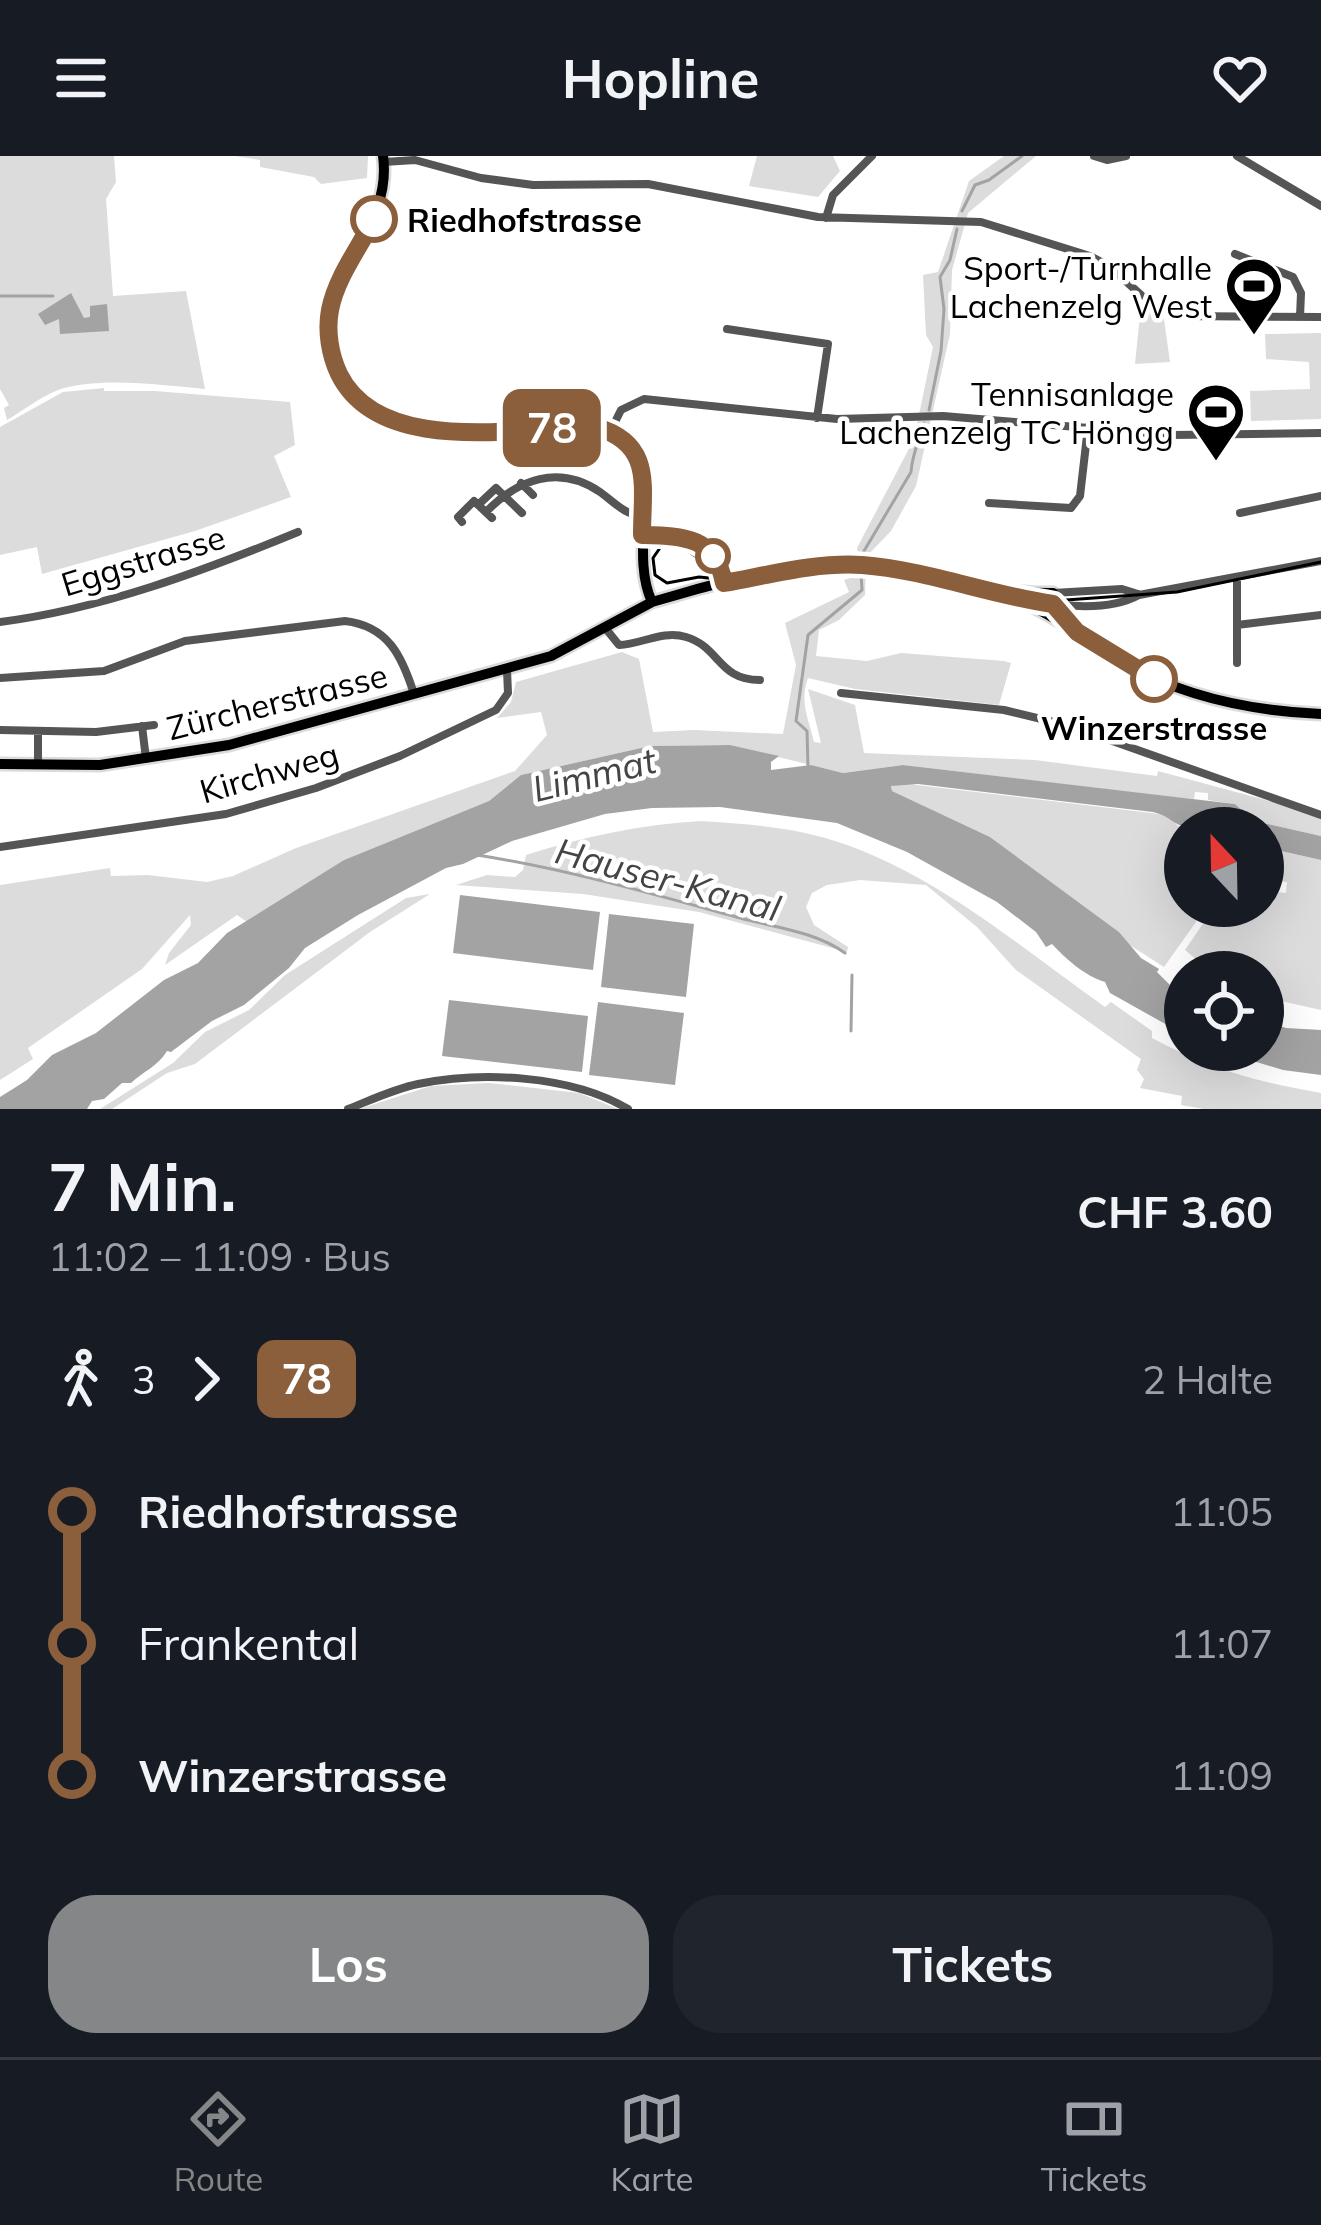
<!DOCTYPE html>
<html lang="de">
<meta charset="utf-8">
<style>
body{margin:0;font-family:Mulish,sans-serif;background:#20242c;color:#f1f3f6;height:100vh;display:flex;flex-direction:column;font-size:45px;white-space:nowrap}
*{box-sizing:border-box;margin:0}
p{font-size:39px;color:#9ea1a6}
.icon{flex:none;width:66px;height:66px;fill:none;stroke:currentColor;stroke-width:2;stroke-linecap:round;stroke-linejoin:round}
.map{position:relative;height:953px;overflow:hidden}
.details{display:flex;flex-direction:column;background:#171b24;flex:1}
.details>*{flex:none}
.badge{padding:0 24px;border-radius:18px;font-size:42px;line-height:78px}
.needle{width:78px;rotate:338deg}
.fabs{position:absolute;left:1164px;top:651px;display:grid;gap:24px}
.fabs a{display:grid;place-items:center;width:120px;height:120px;border-radius:50%;background:#171b24;box-shadow:0 12px 48px #0002;font-size:60px}
.map>.badge{position:absolute;translate:-50% -50%;box-shadow:0 0 0 6px #fff}
.legs{display:flex;align-items:center;gap:18px;height:132px;padding:0 48px;font-size:39px}
.legs p{margin-inline-start:auto}
.headline{display:flex;align-items:center;justify-content:space-between;height:204px;padding:0 48px}
h1{font-size:66px;font-weight:700;line-height:90px}
.button{display:flex;gap:24px;margin-top:auto;padding:24px 48px}
.button a{flex:1;height:138px;border-radius:48px;background:#858687;color:#fff;font-size:48px;font-weight:700;line-height:138px;text-align:center}
.button a+a{background:#20242c;color:#f1f3f6}
ul{padding:0 48px;list-style:none}
li{display:flex;align-items:center;gap:42px;height:132px;font-size:45px}
li i{display:grid;place-items:center;width:18px;height:100%;margin:0 15px;background:currentColor}
li i::after{content:'';width:30px;height:30px;margin:-15px;border:9px solid;border-radius:50%;background:#171b24}
li p{margin-inline-start:auto}
li:first-child i{background:linear-gradient(#0000 50%,currentColor 0)}
li:last-child i{background:linear-gradient(currentColor 50%,#0000 0)}
header{display:flex;justify-content:space-between;align-items:center;height:156px;padding:0 48px;background:#171b24;font-size:54px;font-weight:700}
.tab-bar{display:flex;justify-content:space-around;align-items:center;height:168px;border-top:3px solid #363941;background:#171b24;font-size:33px;color:#9ea1a6}
.tab-bar a{display:grid;justify-items:center;gap:6px}
.tab-bar .active{color:#858687}
.map>svg:first-child{display:block}
.green{fill:#dcdcdc}
.water{fill:#a3a3a3}
.lines{fill:none;stroke-linecap:round;stroke-linejoin:round}
.stream{stroke:#a3a3a3;stroke-width:3}
.river{stroke:#a3a3a3;stroke-width:12}
.major-casing{stroke:#dbdbdb;stroke-width:15}
.minor{stroke:#555;stroke-width:8}
.major{stroke:#000;stroke-width:10}
.tram{stroke:#000;stroke-width:3}
.line-1-casing{stroke:#fff;stroke-width:27}
.line-1{stroke:#8b5e3c;stroke-width:18}
.stop-1-dot{fill:#fff;stroke:#8b5e3c;stroke-width:6}
.labels{text-anchor:middle;dominant-baseline:central;stroke-width:9;stroke-linejoin:round;paint-order:stroke}
.stop-label{font-size:33px;font-weight:bold;fill:#000;stroke:#fff;text-anchor:start}
.poi-label{font-size:33px;fill:#000;stroke:#fff;text-anchor:end}
.street-label{font-size:33px;fill:#000;stroke:#fff}
.water-label{font-size:36px;font-style:italic;fill:#444;stroke:#fff}
</style>
<header><svg class="icon" aria-label="menu" viewBox="0 0 24 24"><path d="M4 6h16M4 12h16M4 18h16"/></svg>Hopline<svg class="icon" aria-label="heart" viewBox="0 0 24 24"><path d="M12 20l-8-8c-3-5 5-10 8-4 3-6 11-1 8 4z"/></svg></header>
<div class="map">
<svg width="1321" height="953" viewBox="0 0 1321 953">
<rect width="100%" height="100%" fill="#fff"/>
<path class="green" d="M0,0H114L116,26L106,43L113,140L186,135L205,233C164,229 97,220 58,234C40,241 24,254 7,264L4,252L9,249L0,233Z
M235,0H368L367,22L321,28L314,21L260,11V4Z
M757,0H833L840,15L818,41L749,30Z
M1004,0H1036L968,57L952,114L950,178L916,330L891,375L866,401L865,439L839,464L819,474L816,500L867,505L901,497L1004,505L1011,507L999,549L855,533L808,522C799,545 809,564 814,586L821,587L808,533L855,549L864,597L1035,604L1157,620L1158,615L1321,659V680L1254,665L1235,648L1208,644V637L1195,636L1194,643L1172,641L903,609L843,617L730,589L650,590L521,619L489,645L344,704L253,764L247,766L237,759L165,809L169,797L191,769L190,759L142,813L28,892L33,903L0,924V729L110,712L111,720L148,719L207,726L233,720L296,692L515,615L547,579L541,556L497,562L511,546L516,526L622,496L639,503L653,576L694,574L783,578L796,509L785,467L849,436L844,424L861,419L857,392L914,283L933,191L926,179L923,119L938,116L969,25Z
M1141,149L1164,163L1170,206L1135,208Z
M1321,177V263L1251,265L1250,235L1310,233L1309,206L1266,203L1265,178Z
M104,232V235H155L290,246L295,289L274,300L291,341L195,375L42,418L37,391L0,399V271L63,236Z
M900,627L1168,659L1178,670L1188,672H1185V750H1193L1196,766L1164,811L1128,788L1119,776L990,681L892,635L891,629Z
M701,665C750,668 800,672 847,689C942,723 1023,793 1105,851L1111,846L1152,875V882C1210,913 1257,926 1321,937V953H1204L1181,949L1182,940L1140,932L1144,923L1137,914L1141,903L1016,814L977,771L926,729L860,724L827,729L812,737L806,751L814,769L848,791L847,796L699,756L583,738L456,729L487,719L515,721L523,714L526,699C585,680 639,669 701,665Z
M1263,691L1321,704V854L1263,841V816H1211L1185,794L1215,750H1263V735L1286,737L1287,726L1263,724Z
M430,738L370,776L195,908L167,917L112,953H100L173,907L205,876L249,854L285,819L406,742Z
M489,927L579,937L618,953H359L431,930Z"/>
<path class="water" d="M71,137L84,162L90,161V150L107,148L109,175L60,178L59,163L45,169L38,158Z
M730,589L779,600L771,606V614L811,609L843,617L903,609L1235,648L1254,665L1321,680V704L1263,691V672H1188C1174,669 1168,659 1153,656L918,628L891,630L892,635L990,681L1119,776L1141,802L1159,813L1157,816L1170,829L1185,832V879L1110,837L1105,826C1085,820 1066,803 1052,788L1046,791L1036,776L997,746L907,696L837,667L720,651L652,652L605,658L512,685L463,708L446,712L358,759L305,792L289,812L244,849L212,865L171,896L167,895C158,910 144,915 131,927H122L104,943L92,945L87,953H0V941L27,924L52,899L96,877L164,824L198,807L227,777L344,704L489,645L521,619L650,590Z
M460,739L600,756L593,814L453,797Z
M609,758L694,768L686,841L601,831Z
M449,844L588,860L582,916L442,900Z
M598,846L684,857L675,929L589,919Z
M1263,864L1286,872L1321,874V919L1283,914L1217,894H1263Z"/>
<g class="lines">
<path class="stream" d="M962,55L975,29L989,24L1022,0
M0,140H53
M929,254L941,195L944,153L940,121L950,104L957,73
M861,400L911,316C912,299 919,284 924,267
M808,611L807,575L796,565L808,479L862,434L861,418
M477,699C566,713 653,738 740,762C774,771 816,776 845,797
M851,875L852,819"/>
<path class="river" d="M33,953L103,905"/>
<g class="major-casing">
<path id="major" d="M383,0C390,51 358,85 339,128C327,155 325,182 335,209C371,303 517,271 596,271C678,296 624,386 652,446
M997,438C1045,449 1083,484 1126,508C1186,542 1253,555 1321,558
M0,608L100,609L229,589L551,500L652,446L673,440C729,423 809,404 867,410C929,416 990,438 1053,437V448L1077,476"/>
</g>
<path class="minor" d="M1094,0L1107,4L1126,0
M1237,0L1321,50
M384,6L415,4L481,22L533,29L648,28L818,61L981,66L1090,100L1109,110L1151,148L1178,160L1321,161
M826,62L833,39L872,0
M1235,98L1293,121L1301,137L1300,161
M727,173L828,188L817,262
M610,276L621,254L644,243L837,263L943,260L1173,279L1321,277
M521,327L533,339
M989,347L1071,352L1080,340L1088,271
M478,349L496,332L522,357
M486,356C518,323 559,308 600,336C614,346 625,359 642,360
M1240,357L1321,340
M462,366L458,361L474,345L492,362
M1053,437L1122,433L1138,438
M1022,444C1058,449 1106,457 1139,439L1321,405
M0,466C102,453 203,415 298,376
M1237,469L1321,459
M606,473L619,489C642,488 663,474 686,481C720,491 718,524 760,524
M1237,507V421
M0,522L104,515L185,485L345,465C388,470 402,500 414,538
M841,537L1004,554L1070,570L1321,659
M142,570L146,603
M0,574L96,576L154,569
M38,609V576
M0,691L226,658L316,632L400,600L496,554L508,537L507,514
M348,953C371,944 394,933 418,928C482,915 571,919 628,953"/>
<use href="#major" class="major"/>
<path class="tram" d="M743,422L725,420L676,387L662,389L653,402L655,419L667,427L699,421L739,425L858,410L1018,439L1066,444L1177,436L1321,406"/>
</g>
<g class="lines">
<g class="line-1-casing">
<path id="line-1" d="M374,63C359,92 336,122 330,154C326,175 330,199 339,218C380,301 519,271 596,271C654,288 642,330 642,379C683,380 715,380 724,427C769,419 816,406 862,409C927,414 989,439 1053,448L1077,476L1154,523"/>
</g>
<use href="#line-1" class="line-1"/>
</g>
<defs>
<g id="stadium-pin" transform="scale(3)"><path d="M0 17L-7.5 6A9.5 9.5 0 1 1 7.5 6Z" fill="#000" stroke="#fff"/><path d="M0-5a6.5 5 0 1 0 0 10a6.5 5 0 1 0 0-10ZM-3.5-1.8h7v3.6h-7Z" fill="#fff"/></g>
</defs>
<g fill-rule="evenodd">
<use href="#stadium-pin" x="1254" y="130"/>
<use href="#stadium-pin" x="1216" y="256"/>
</g>
<g class="stop-1-dot">
<circle cx="374" cy="63" r="21"/>
<circle cx="713" cy="400" r="15"/>
<circle cx="1154" cy="523" r="21"/>
</g>
<g class="labels">
<g class="stop-label">
<text x="407" y="63">Riedhofstrasse</text>
<text x="1154" y="571" text-anchor="middle">Winzerstrasse</text>
</g>
<g class="poi-label">
<text x="1212" y="111">Sport-/Turnhalle<tspan x="1212" dy="38">Lachenzelg West</tspan></text>
<text x="1174" y="237">Tennisanlage<tspan x="1174" dy="38">Lachenzelg TC Höngg</tspan></text>
</g>
<g class="street-label">
<text transform="translate(143 404) rotate(-17)">Eggstrasse</text>
<text transform="translate(277 545) rotate(-14)">Zürcherstrasse</text>
<text transform="translate(269 616) rotate(-16)">Kirchweg</text>
</g>
<g class="water-label">
<text transform="translate(594 618) rotate(-14)">Limmat</text>
<text transform="translate(668 723) rotate(15)">Hauser-Kanal</text>
</g>
</g>
</svg>
<div class="fabs">
<a><svg class="needle" viewBox="-14 -14 28 28"><path d="M0-13l5 13h-10z" fill="#e53935"/><path d="M0 13l5-13h-10z" fill="#9ea1a6"/></svg></a>
<a><svg class="icon" aria-label="locate" viewBox="0 0 24 24"><circle cx="12" cy="12" r="6"/><path d="M12 2v4M12 18v4M2 12h4M18 12h4"/></svg></a>
</div>
<b class="badge" style="left:552px;top:272px;background:#8b5e3c;color:#fff">78</b>
</div>
<section class="details">
<div class="headline"><div><h1>7 Min.</h1><p>11:02 – 11:09 · Bus</p></div><b>CHF 3.60</b></div>
<div class="legs"><svg class="icon" aria-label="walk" viewBox="0 0 24 24"><circle cx="13" cy="4" r="2"/><path d="M13 8l-2 6 4 7M11 14l-3 7M7 12l3-4h3l4 4"/></svg>3<svg class="icon" aria-label="forward" viewBox="0 0 24 24"><path d="M9 5l7 7-7 7"/></svg><b class="badge" style="background:#8b5e3c;color:#fff">78</b><p>2 Halte</p></div>
<ul>
<li><i style="color:#8b5e3c"></i><b>Riedhofstrasse</b><p>11:05</p></li>
<li><i style="color:#8b5e3c"></i><span>Frankental</span><p>11:07</p></li>
<li><i style="color:#8b5e3c"></i><b>Winzerstrasse</b><p>11:09</p></li>
</ul>
<div class="button"><a>Los</a><a>Tickets</a></div>
</section>
<nav class="tab-bar">
<a class="active"><svg class="icon" aria-label="directions" viewBox="0 0 24 24"><path d="M12 3l9 9-9 9-9-9zM9 14v-3h6M13 9l2 2-2 2"/></svg>Route</a>
<a><svg class="icon" aria-label="map" viewBox="0 0 24 24"><path d="M3 6l6-2 6 2 6-2v14l-6 2-6-2-6 2zM9 4v14M15 6v14"/></svg>Karte</a>
<a><svg class="icon" aria-label="tickets" viewBox="0 0 24 24"><path d="M3 7h18v10H3zM15 7v10"/></svg>Tickets</a>
</nav>
